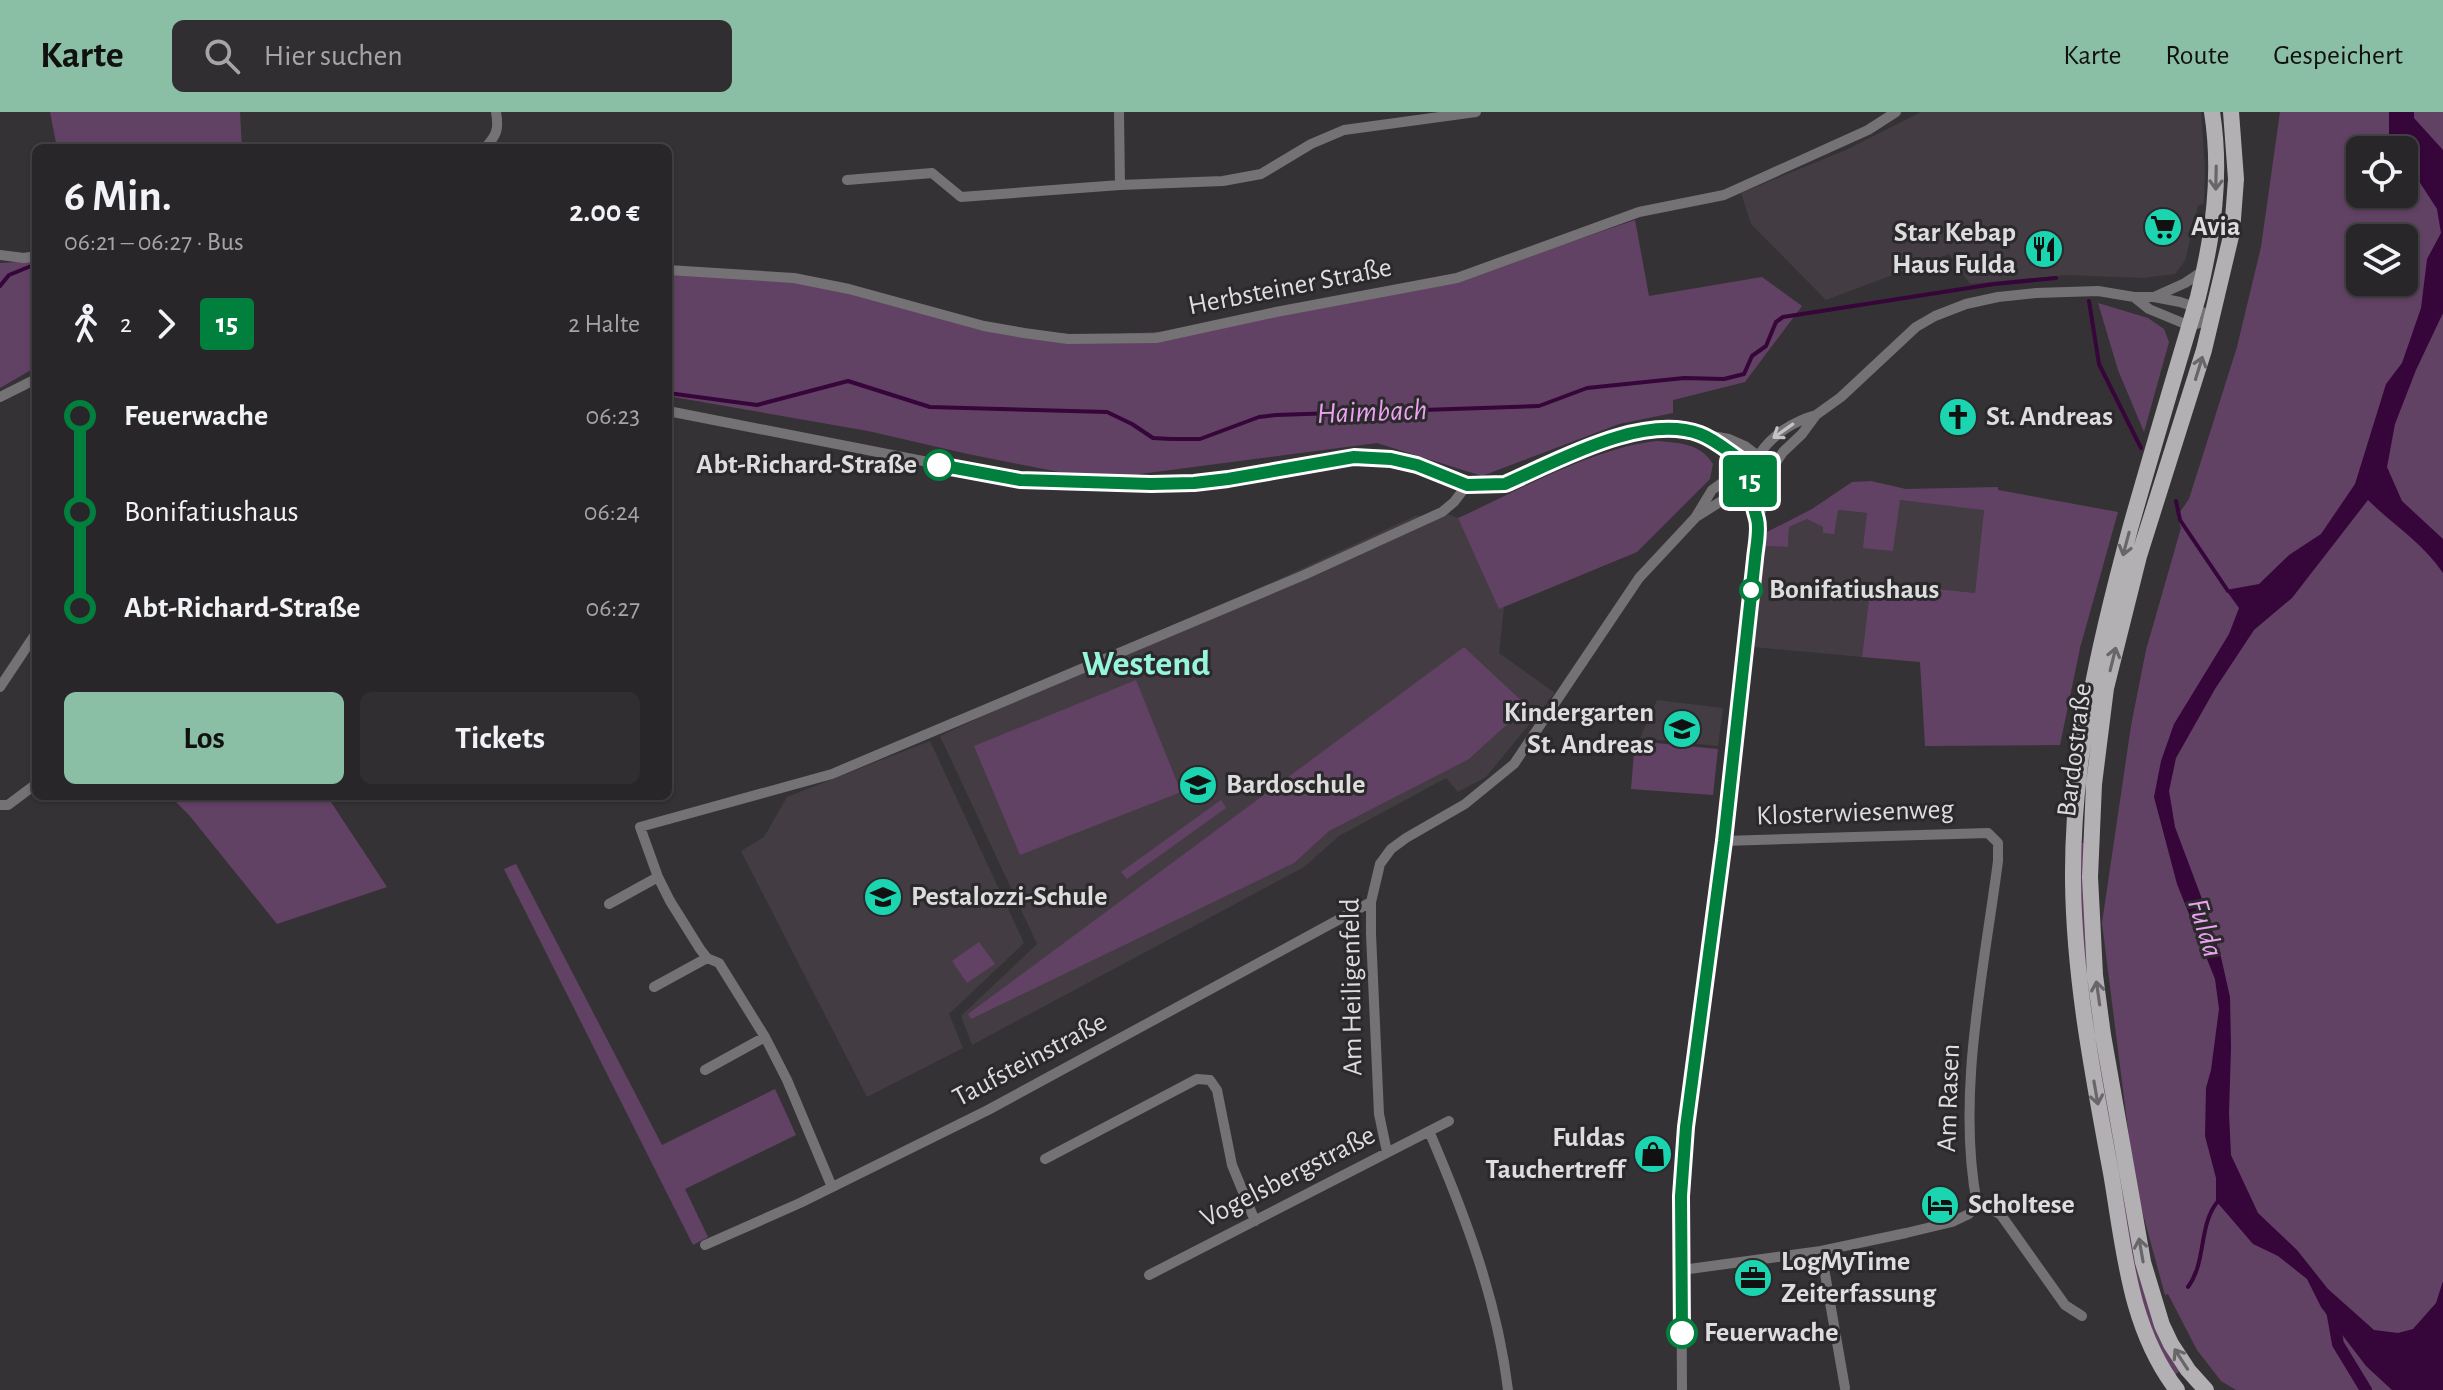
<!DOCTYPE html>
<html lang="de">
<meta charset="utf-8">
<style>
body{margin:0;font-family:"Alegreya Sans",sans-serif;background:#302e30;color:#f1f3f6;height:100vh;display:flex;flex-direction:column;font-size:30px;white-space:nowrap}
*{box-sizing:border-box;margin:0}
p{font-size:26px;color:#a5a5a8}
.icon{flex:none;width:44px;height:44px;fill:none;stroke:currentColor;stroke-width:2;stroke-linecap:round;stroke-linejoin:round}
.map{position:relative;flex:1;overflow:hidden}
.side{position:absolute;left:32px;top:32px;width:640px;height:656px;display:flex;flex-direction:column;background:#282628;border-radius:12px;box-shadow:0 2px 6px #0004,0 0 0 2px #444345}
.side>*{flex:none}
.badge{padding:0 16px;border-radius:6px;font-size:28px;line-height:52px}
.fabs{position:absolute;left:2346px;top:24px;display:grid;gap:16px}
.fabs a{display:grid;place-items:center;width:72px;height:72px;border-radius:12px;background:#282628;box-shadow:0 2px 6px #0004,0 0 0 2px #444345;font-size:40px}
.map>.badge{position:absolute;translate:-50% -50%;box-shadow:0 0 0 4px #fff}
.legs{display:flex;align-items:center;gap:12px;height:88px;padding:0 32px;font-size:26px}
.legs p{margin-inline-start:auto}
.overview{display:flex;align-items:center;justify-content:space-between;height:136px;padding:0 32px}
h1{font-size:44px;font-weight:700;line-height:60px}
.primary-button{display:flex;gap:16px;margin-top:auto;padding:16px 32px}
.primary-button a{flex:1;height:92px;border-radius:12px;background:#8abfa5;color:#111;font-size:32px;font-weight:700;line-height:92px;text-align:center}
.primary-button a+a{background:#302e30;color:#f1f3f6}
ul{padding:0 32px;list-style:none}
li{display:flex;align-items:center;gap:28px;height:96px;font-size:30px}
li i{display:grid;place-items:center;width:12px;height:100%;margin:0 10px;background:currentColor}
li i::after{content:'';width:20px;height:20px;margin:-10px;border:6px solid;border-radius:50%;background:#282628}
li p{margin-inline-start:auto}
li:first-child i{background:linear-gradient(#0000 50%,currentColor 0)}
li:last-child i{background:linear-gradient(currentColor 50%,#0000 0)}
header{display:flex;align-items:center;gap:48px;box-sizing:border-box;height:112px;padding:0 40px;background:#8abfa5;color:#111}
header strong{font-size:38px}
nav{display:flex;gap:44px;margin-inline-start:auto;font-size:28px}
.search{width:560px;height:72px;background:#302e30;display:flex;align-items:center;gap:20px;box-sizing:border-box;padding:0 28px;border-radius:12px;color:#a5a5a8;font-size:30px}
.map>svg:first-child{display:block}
.built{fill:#433c43}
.green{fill:#624264;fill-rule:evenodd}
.water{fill:#36053a}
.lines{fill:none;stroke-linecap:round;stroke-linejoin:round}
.stream{stroke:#36053a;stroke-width:4}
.canal{stroke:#36053a;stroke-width:12}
.minor{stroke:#747274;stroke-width:10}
.primary{stroke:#b3b0b3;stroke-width:16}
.oneway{stroke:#686668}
.oneway2{stroke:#c4c2c4}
.line-1-casing{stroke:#fff;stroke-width:18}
.line-1{stroke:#007f3d;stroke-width:12}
.stop-1-dot{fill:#fff;stroke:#007f3d;stroke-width:4}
.labels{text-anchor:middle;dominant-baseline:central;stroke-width:6;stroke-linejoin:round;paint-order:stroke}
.poi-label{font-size:28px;font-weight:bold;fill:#deddde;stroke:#2b292b;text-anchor:start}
.street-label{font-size:28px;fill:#deddde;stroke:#2b292b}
.stop-label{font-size:28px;font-weight:bold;fill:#deddde;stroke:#2b292b;text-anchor:start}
.water-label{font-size:30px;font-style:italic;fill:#eba2f0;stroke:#2b292b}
.district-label{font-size:36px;font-weight:bold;fill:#95f6db;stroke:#2b292b}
</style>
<header>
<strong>Karte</strong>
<div class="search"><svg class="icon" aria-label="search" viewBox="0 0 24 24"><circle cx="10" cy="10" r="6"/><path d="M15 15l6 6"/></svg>Hier suchen</div>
<nav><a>Karte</a><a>Route</a><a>Gespeichert</a></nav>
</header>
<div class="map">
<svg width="2443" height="1278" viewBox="0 0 2443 1278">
<rect width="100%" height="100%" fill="#353235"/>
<path class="built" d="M1921,0H2201L2205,56L2204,91L2198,94L2185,149L2175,162L2143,166L2066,163L1970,172L1949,142L1826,188L1751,112L1741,81L1846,38Z
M1899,388L1984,397L1975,481L1871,470L1862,545L1753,535L1765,434L1788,435L1789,415L1807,407L1823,415L1838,398L1867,401L1893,439Z
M1445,401L1458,406L1504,494L1499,541L1555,581L1486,665L1458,680L1446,666L1339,724L1304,755L972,933L961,904L1037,832L940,624L1415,404Z
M1657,588L1723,596L1718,634L1640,626Z
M930,629L1024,831L949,902L963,936L867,985L741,739L764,725L787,685Z"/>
<path class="green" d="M50,0H240L242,36H57Z
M2280,0H2443V1278H2236L2221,1269L2197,1238L2168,1182L2165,1183L2135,1073L2102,811L2131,614L2146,538L2181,416L2177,404L2189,387L2237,235L2261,135ZM2360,38H2404V82H2360ZM2360,126H2404V170H2360Z
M1635,108L1649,184L1762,165L1802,194L1745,270L1673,288V301L1619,312L1482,364L1377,331L1117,365L1089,366L968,342L868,319L668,284V158L776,167L920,193L1008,216L1088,224L1174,219L1456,169Z
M36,149V255L0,276V151Z
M2098,191L2148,206L2164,217L2169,230L2144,320L2118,258Z
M1657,329C1679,331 1700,331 1713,352L1710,367L1637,440L1499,497L1458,406C1518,379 1592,336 1657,329Z
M1871,369L1906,377L1998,375V378L2118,400L2080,536L2060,633L1925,634L1920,550L1862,545L1871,470L1975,481L1984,398L1900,388L1893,439L1863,436L1867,401L1838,398L1834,422L1823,421V415L1807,407L1789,415L1788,435L1765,434L1767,420L1812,397L1852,370Z
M1464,535L1527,594L1469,647L1329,719L1294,751L971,907L968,902Z
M1136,568L1181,680L1020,743L974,634Z
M1635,629L1718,637L1713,683L1631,677Z
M170,684H327L387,775L277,812L189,703Z
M1221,688L1226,696L1127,767L1121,760Z
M2080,731H2084L2140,1164C2149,1200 2161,1226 2180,1259L2175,1263L2170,1257L2144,1204L2130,1138L2093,918L2082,823Z
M516,752L662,1033L775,977L796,1023L685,1077L708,1125L693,1133L504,757Z
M979,830L995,852L967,871L952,849Z"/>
<path class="water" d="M2389,0H2414V6L2443,38V201L2416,258L2395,312L2387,355L2402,389L2443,427V461C2424,432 2392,412 2368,388L2292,486L2254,518L2215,577L2176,646L2169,679L2175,715L2202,787L2221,845L2230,885L2231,935L2229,1002L2231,1043L2258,1101L2297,1138L2328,1177L2374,1218L2398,1221L2413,1217L2436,1191L2443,1169V1278H2392L2366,1254L2321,1195L2307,1167L2278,1144L2253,1132L2216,1089V1066L2205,1024L2206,976L2211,958L2219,897L2215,867L2177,772L2154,685L2161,649L2174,612L2229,522L2239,496L2226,478L2259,472L2289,443L2321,422L2355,372L2386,272L2402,251L2421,196L2427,147L2441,121L2437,97L2404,46V38H2398L2389,26Z"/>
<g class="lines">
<path class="stream" d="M0,174L9,163L36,152
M2089,189L2099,252L2141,336
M668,281L757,293L848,269L930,295L1107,300L1132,312L1153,326L1171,327H1200L1259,305L1276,303L1539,294L1587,276L1684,266L1724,267L1744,262L1752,244L1766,234L1776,210L1783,205L1994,172L2056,166
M2176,389L2180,408L2228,479
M2188,1175C2207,1149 2198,1113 2218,1089"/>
<path class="canal" d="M2332,1198L2338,1232L2366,1278"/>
<path class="minor" d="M1119,0L1120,73
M485,36C497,23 499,17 496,0
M847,68L932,61L961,85L1120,73L1223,69L1261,62L1311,32L1344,18L1476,0
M0,143L24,146L36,144
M668,158L794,166L849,177L984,214L1024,221L1068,227L1156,226L1276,200L1457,166L1639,100L1724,83L1868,18L1896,0
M2134,185L2149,197L2190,214L2212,207
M2154,185L2185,171L2203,159
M0,285L36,267
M668,299L1020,368L1063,371H1194L1354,345L1391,347L1417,353L1467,373L1505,372L1625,322L1651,317L1678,318L1729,327L1745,334L1772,355
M1705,325L1738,348L1756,356
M1696,405L1739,378L1768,371
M1757,408C1730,360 1771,315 1816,303
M0,575L36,521
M0,693H8L36,672
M609,792L658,765
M654,875L707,846
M705,958L765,925
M1429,1019C1465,1103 1497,1187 1508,1278
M1387,1040L1379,1002L1371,822V790L1380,752L1391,737L1406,726L1465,692L1514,652L1639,466L1695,406L1712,378L1726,368L1743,360L1769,364
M1045,1047L1197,967L1210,968L1217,978L1232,1053L1255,1109
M832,1075L787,968L765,925L719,851L707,846L700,837L670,789L658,765L640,715L832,662L1304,463L1442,400L1454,390L1467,373
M1977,1092L1989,1096L2001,1103L2065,1193L2082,1204
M705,1133L800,1091L988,998L1371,790
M1821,1139L1845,1276
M1682,1158L1821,1139L1906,1121L1952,1110L1969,1102L1977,1092C1956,983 1984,858 1998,749V731L1988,721L1724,729
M1149,1163L1449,1009
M1682,1278L1681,1084L1685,1022L1724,729L1757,408L1764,392L1771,358L1783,340L1802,322L1816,303L1841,285L1916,215L1935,204L1966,192L1998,185L2036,181L2098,179L2134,185H2154L2180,190L2195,195L2212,207"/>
<path class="primary" d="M2177,1278C2129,1216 2124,1136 2111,1061C2093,964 2074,867 2073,768C2072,647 2099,532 2130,417C2152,339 2175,262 2198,185C2213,124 2222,63 2212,0
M2206,1278L2188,1258L2171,1232L2162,1213L2143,1150L2103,923L2095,863L2090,765L2094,672L2106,576L2139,444L2204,238L2232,120L2236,67L2231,0"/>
</g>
<defs><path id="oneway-shaft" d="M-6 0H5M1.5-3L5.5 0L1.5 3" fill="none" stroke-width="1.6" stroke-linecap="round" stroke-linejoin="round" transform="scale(2)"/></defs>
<g class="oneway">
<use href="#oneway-shaft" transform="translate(2216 66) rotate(91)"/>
<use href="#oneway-shaft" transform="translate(2199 256) rotate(-73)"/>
<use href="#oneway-shaft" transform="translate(2126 432) rotate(105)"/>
<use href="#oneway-shaft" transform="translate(2113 547) rotate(-76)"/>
<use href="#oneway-shaft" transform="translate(2098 881) rotate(-98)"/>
<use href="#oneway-shaft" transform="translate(2096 981) rotate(80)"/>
<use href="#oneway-shaft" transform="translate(2141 1138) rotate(-100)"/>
<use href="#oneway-shaft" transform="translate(2181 1247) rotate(-123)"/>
</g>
<use class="oneway2" href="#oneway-shaft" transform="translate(1783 319) rotate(145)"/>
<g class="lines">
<g class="line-1-casing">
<path id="line-1" d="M939,353L1020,368L1151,372L1194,371L1228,367L1354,345L1391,347L1417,353L1467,373L1505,372C1558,349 1642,301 1700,322C1719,329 1735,346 1753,355C1749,379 1751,385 1757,407C1760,418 1756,435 1755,447L1724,729L1686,1015L1681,1084L1682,1221"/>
</g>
<use href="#line-1" class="line-1"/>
</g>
<defs>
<g id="supermarket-disc" transform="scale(2)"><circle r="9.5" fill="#1bd5b1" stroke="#2b292b"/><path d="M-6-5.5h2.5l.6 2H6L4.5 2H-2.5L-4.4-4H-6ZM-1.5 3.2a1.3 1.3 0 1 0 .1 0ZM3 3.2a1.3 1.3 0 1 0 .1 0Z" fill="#111"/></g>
<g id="restaurant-disc" transform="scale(2)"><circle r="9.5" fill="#1bd5b1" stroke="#2b292b"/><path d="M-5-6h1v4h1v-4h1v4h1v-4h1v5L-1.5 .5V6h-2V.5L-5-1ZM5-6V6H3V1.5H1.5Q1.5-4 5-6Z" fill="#111"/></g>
<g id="church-disc" transform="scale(2)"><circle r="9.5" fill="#1bd5b1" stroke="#2b292b"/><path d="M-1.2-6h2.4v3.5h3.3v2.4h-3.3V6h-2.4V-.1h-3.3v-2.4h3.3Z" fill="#111"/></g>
<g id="school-disc" transform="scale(2)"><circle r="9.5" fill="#1bd5b1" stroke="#2b292b"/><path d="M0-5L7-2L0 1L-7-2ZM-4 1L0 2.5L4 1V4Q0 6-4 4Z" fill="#111"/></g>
<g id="shop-disc" transform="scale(2)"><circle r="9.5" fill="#1bd5b1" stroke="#2b292b"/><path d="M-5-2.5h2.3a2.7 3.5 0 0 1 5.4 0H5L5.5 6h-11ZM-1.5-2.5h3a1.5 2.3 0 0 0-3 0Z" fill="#111"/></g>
<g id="hotel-disc" transform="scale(2)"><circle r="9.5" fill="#1bd5b1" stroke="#2b292b"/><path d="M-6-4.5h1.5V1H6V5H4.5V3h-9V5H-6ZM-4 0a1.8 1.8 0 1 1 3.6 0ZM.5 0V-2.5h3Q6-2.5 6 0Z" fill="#111"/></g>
<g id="office-disc" transform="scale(2)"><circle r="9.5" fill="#1bd5b1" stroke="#2b292b"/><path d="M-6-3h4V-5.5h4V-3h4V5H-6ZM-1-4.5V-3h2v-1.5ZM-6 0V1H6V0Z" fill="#111"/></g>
</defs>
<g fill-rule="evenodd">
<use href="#supermarket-disc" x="2163" y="115"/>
<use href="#restaurant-disc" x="2044" y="137"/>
<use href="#church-disc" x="1958" y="305"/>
<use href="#school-disc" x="1682" y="617"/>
<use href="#school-disc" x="1198" y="673"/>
<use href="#school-disc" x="883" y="785"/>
<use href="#shop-disc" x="1653" y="1042"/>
<use href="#hotel-disc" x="1940" y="1093"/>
<use href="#office-disc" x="1753" y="1166"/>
</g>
<g class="stop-1-dot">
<circle cx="939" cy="353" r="14"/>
<circle cx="1751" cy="478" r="10"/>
<circle cx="1682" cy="1221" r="14"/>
</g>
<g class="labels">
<g class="poi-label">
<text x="2191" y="115">Avia</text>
<text x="2016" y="121" text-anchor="end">Star Kebap<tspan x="2016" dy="32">Haus Fulda</tspan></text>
<text x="1986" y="305">St. Andreas</text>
<text x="1654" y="601" text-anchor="end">Kindergarten<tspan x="1654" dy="32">St. Andreas</tspan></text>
<text x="1226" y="673">Bardoschule</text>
<text x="911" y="785">Pestalozzi-Schule</text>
<text x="1625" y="1026" text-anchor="end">Fuldas<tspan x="1625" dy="32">Tauchertreff</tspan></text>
<text x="1968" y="1093">Scholtese</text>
<text x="1781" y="1150">LogMyTime<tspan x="1781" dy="32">Zeiterfassung</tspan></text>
</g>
<g class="street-label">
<text transform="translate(1290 175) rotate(-11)">Herbsteiner Straße</text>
<text transform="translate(2075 638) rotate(-83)">Bardostraße</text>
<text transform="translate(1855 701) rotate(-2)">Klosterwiesenweg</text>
<text transform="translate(1352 875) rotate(-91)">Am Heiligenfeld</text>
<text transform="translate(1030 948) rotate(-28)">Taufsteinstraße</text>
<text transform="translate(1949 986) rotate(-88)">Am Rasen</text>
<text transform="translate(1288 1065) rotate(-27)">Vogelsbergstraße</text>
</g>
<g class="stop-label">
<text x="917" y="353" text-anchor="end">Abt-Richard-Straße</text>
<text x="1769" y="478">Bonifatiushaus</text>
<text x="1704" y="1221">Feuerwache</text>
</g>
<g class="water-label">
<text transform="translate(1372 300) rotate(-2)">Haimbach</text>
<text transform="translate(2205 816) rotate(73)">Fulda</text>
</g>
<g class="district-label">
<text x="1146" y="552">Westend</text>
</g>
</g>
</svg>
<div class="fabs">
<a><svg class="icon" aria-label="locate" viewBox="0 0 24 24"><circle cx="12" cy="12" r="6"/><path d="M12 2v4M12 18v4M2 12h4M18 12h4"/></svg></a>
<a><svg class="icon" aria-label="layers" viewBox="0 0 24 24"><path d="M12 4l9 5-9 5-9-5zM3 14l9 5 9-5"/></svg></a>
</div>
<b class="badge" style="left:1750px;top:369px;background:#007f3d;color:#fff">15</b>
<section class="side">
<div class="overview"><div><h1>6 Min.</h1><p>06:21 – 06:27 · Bus</p></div><b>2.00 €</b></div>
<div class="legs"><svg class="icon" aria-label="walk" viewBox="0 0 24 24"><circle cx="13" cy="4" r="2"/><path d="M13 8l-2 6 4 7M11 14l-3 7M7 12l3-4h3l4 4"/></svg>2<svg class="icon" aria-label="forward" viewBox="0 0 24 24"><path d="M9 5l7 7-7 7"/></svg><b class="badge" style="background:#007f3d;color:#fff">15</b><p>2 Halte</p></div>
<ul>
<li><i style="color:#007f3d"></i><b>Feuerwache</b><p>06:23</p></li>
<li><i style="color:#007f3d"></i><span>Bonifatiushaus</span><p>06:24</p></li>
<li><i style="color:#007f3d"></i><b>Abt-Richard-Straße</b><p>06:27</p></li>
</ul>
<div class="primary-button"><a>Los</a><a>Tickets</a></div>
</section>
</div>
